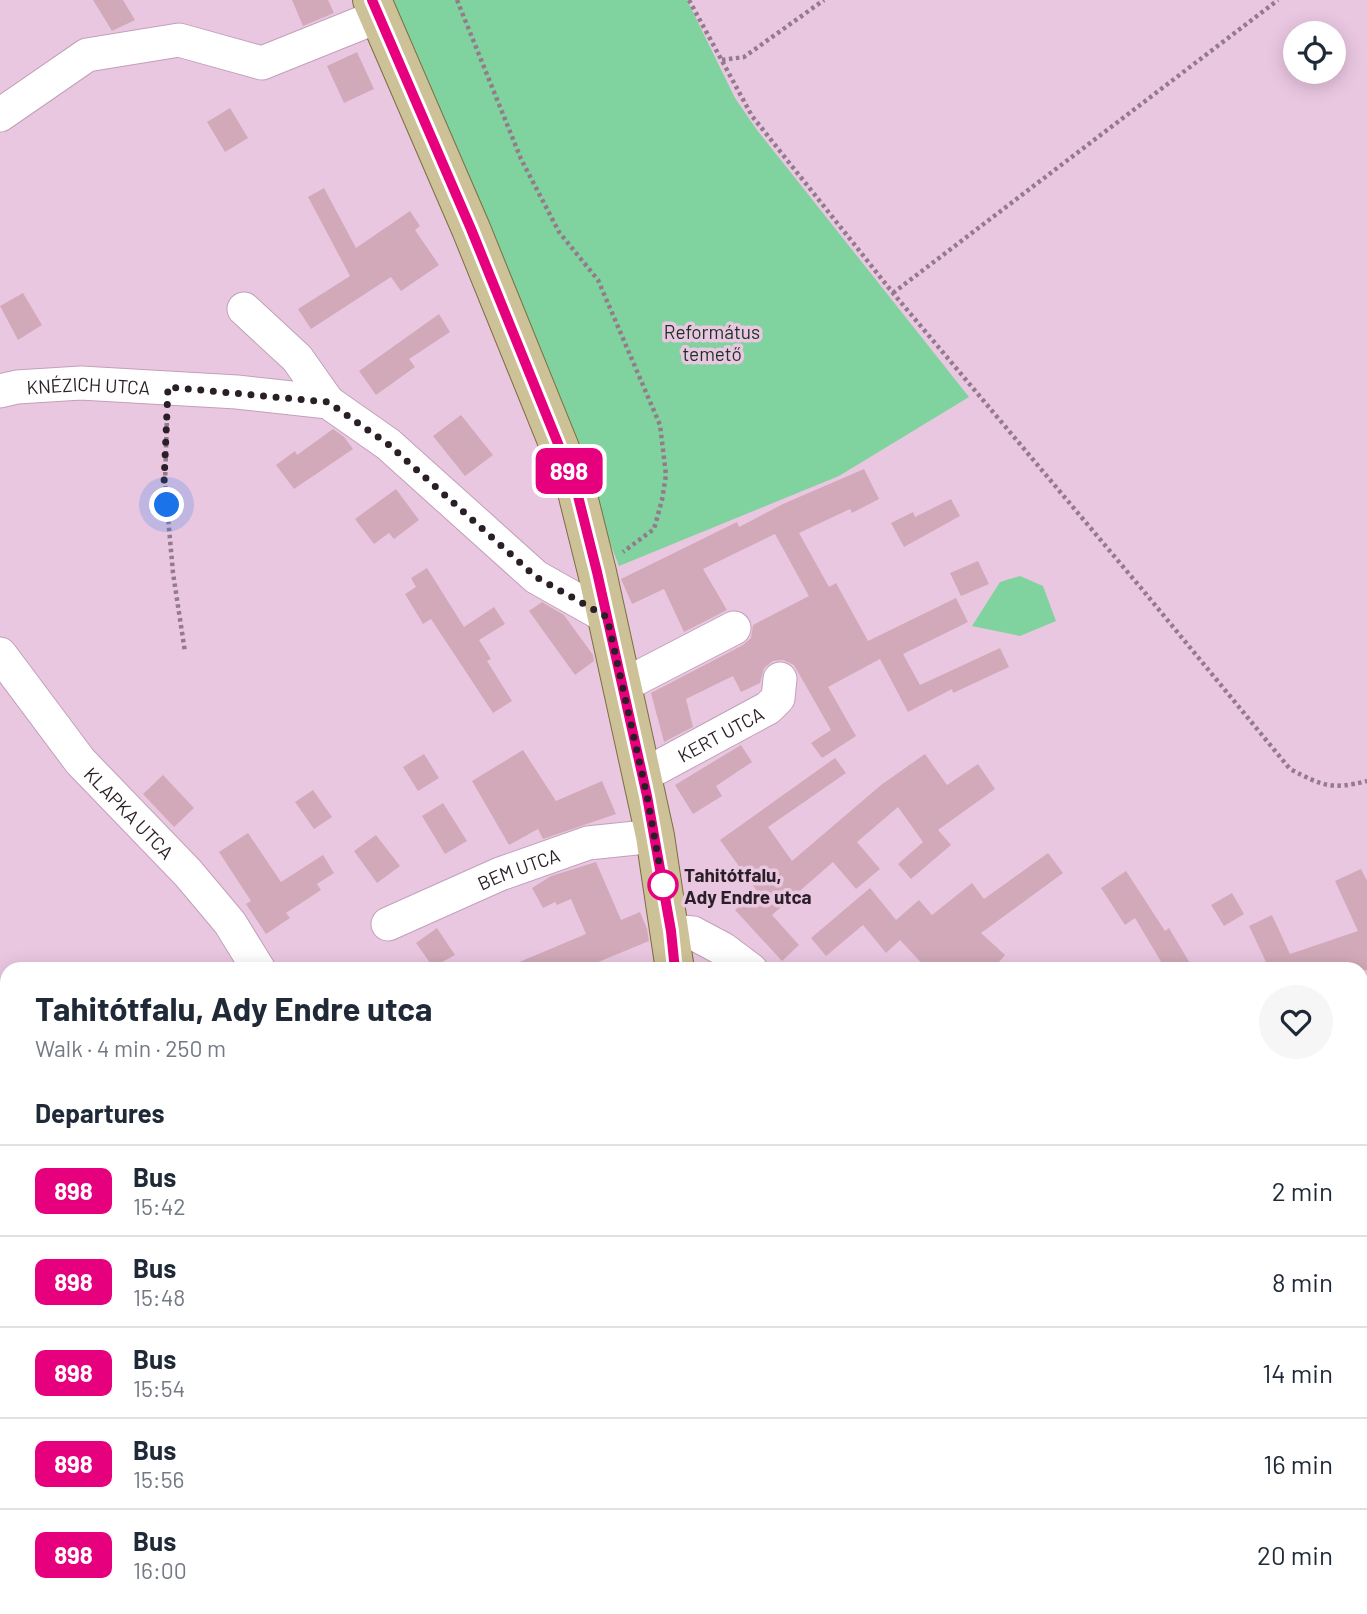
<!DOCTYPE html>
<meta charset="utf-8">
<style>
body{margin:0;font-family:Barlow,sans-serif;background:#f6f6f7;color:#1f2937;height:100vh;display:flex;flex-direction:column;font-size:26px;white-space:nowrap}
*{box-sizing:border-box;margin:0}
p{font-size:23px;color:#747a83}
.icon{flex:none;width:38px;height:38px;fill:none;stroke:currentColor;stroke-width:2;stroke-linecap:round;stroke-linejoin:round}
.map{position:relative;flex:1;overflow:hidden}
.panel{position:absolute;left:0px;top:962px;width:1368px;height:653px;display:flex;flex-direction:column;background:#fff;border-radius:21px 21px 0 0;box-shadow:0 4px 18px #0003}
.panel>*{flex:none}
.badge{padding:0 14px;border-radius:10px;font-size:24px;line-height:46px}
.buttons{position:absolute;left:1283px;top:21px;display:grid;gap:14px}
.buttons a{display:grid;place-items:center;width:63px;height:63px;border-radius:50%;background:#fff;box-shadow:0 4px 18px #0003;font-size:35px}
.you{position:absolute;width:35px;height:35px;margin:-18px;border:5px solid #fff;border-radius:50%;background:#1a73e8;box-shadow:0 0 0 10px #1a73e833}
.map>.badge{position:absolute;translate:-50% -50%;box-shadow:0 0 0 4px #fff}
h2{padding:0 35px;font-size:26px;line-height:63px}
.round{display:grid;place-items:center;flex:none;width:74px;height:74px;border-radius:37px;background:#f6f6f7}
.head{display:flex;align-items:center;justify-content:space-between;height:119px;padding:0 35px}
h1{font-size:33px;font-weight:700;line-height:52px}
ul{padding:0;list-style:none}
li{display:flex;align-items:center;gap:21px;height:91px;padding:0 35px;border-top:2px solid #e0e1e3}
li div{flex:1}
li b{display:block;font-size:26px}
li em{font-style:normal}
li .badge{min-width:77px;font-weight:700;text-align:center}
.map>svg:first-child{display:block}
.green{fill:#80d39e}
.building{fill:#d2a9b8}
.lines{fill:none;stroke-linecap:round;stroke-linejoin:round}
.minor-casing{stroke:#c2a0b9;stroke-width:35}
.major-casing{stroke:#7d6d43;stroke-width:40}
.path{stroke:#937b8d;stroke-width:4.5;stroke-dasharray:3.5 3.5;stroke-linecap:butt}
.minor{stroke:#fff;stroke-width:33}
.major{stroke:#ccc197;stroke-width:38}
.line-casing{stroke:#fff;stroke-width:16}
.line{stroke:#e6007e;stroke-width:10}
.walk{stroke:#2a1e27;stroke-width:7;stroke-dasharray:0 12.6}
.stop-dot{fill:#fff;stroke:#e6007e;stroke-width:3.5}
.labels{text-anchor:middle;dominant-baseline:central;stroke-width:7;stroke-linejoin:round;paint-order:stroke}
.park-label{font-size:19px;fill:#1c3224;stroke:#eac7e1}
.street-label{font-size:19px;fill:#2a1e27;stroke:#eac7e1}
.stop-label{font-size:19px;font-weight:bold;fill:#2a1e27;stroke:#eac7e1;text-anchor:start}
</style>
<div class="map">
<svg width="1367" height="1614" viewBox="0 0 1367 1614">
<rect width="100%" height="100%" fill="#eac7e1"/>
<path class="green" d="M391,0H687L735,98L757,130L969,397L839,476L619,566L481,208Z
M1020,576L1043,586L1056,621L1020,636L972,626L1000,582Z
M5,1219L7,1608H95L86,1614H0V1224Z"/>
<path class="building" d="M93,0H123L135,20L112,31Z
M292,0H328L334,13L303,26Z
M357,52L374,89L344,103L327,66Z
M230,108L248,138L225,152L207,122Z
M324,188L356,248L410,211L420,226L415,230L439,265L401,291L391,277L311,329L298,309L350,276L308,197Z
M23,293L42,325L18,340L0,306Z
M439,314L450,332L409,359L415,367L376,395L359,371Z
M461,415L493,455L465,476L433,436Z
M333,429L344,437L353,449L294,489L276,465L295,451L297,455Z
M864,469L879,499L852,513L850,509L799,533L829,587L836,583L868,641L956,598L968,622L903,654L920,685L1000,648L1009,667L953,693L952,689L908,712L880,659L828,687L856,736L822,758L811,743L831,730L794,665L783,660L773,661L764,668L760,683L741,692L733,676L686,699L693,727L664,742L651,693L743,645L751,638L753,625L809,596L775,534L703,569L727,610L684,632L664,589L632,604L621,579L737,522L739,527L783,504Z
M396,489L419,520L394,539L389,533L374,544L355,519Z
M951,499L960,516L904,547L891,523L913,512L915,517Z
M978,561L989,584L961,596L950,573Z
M427,568L464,627L494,607L505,624L479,640L491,659L487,661L512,701L493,713L431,619L423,624L405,594L416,587L411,578Z
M542,602L564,615L593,655L594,661L575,675L529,611Z
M741,745L752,762L716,786L722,796L693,814L675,785Z
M523,750L556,801L602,781L616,814L543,839L538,829L509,845L472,781Z
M424,754L439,778L418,791L403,767Z
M925,754L947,785L978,764L995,789L938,830L951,845L911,879L898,864L923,842L898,807L857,842L880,869L856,889L833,862L772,915L799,945L782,961L735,910L757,891L720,840L835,758L846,773L768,827L792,861L881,785Z
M163,775L194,808L174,827L143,794Z
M313,790L332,817L314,829L295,802Z
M443,803L467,841L445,854L422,816Z
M248,833L281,882L323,855L334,873L317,884L321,890L286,913L290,918L266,934L246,904L251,901L219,852Z
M376,835L400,866L377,883L354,851Z
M1048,853L1063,873L981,933L1005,955L992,970H928L900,940L886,953L863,925L826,956L811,938L870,888L896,920L919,900L932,915L972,883L984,899Z
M596,862L621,920L640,912L647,929L649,941L579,970H500L586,934L571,899L557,905L555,902L543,908L532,888L551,876Z
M1361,869L1367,881V970H1256L1255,966L1266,962L1249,926L1272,915L1290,954L1358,931L1335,881Z
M1126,871L1165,931L1169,928L1194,970H1166L1135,918L1125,925L1101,888Z
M1232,893L1244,914L1224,926L1211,905Z
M437,928L455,955L433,967L416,943Z"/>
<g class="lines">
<g class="minor-casing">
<g id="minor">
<path d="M0,115L87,55L179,40L262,63L379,16"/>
<path d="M244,309L297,358L328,402"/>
<path id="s1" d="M0,391L17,387L81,383L237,392L328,402L388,444L536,577L607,617"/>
<path id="s2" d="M0,654L80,761L188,873L230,923L259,970"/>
<path d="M622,686L734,628"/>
<path id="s3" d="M642,776L768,708L778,698L780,679"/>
<path id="s4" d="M388,924L500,874L588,843L655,836"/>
<path d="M671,931L693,933L723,949L751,970"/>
<path d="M1362,1032L1367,1030"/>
<path d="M1362,1212L1367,1220"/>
<path d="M1231,1608L1237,1614"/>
</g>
</g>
<g class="major-casing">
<path id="major" d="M372,0L471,229L576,488L597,572L655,836L675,970
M1362,1572L1367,1566
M0,1576L7,1572
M815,1608L818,1614
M1325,1614L1329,1608"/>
</g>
<path class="path" d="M457,0L521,159L559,232L598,280L660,425L666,475L662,500L654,529L623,552
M689,0L752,116L893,293L1146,594L1290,769C1323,786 1331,790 1367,781
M722,60L744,57L824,0
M893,293L1278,0
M167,416L165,483L173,573L185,652
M44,1614L53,1608"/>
<use href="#minor" class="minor"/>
<use href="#major" class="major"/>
</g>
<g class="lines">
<g class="line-casing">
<path id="line" d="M372,0L471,229L576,488L597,572L647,796L671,931L675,970"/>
</g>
<use href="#line" class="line"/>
<path class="walk" d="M167,505L164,483L168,387L328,402L388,444L536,577L607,617L647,796L663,885"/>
</g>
<circle class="stop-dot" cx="663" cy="885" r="14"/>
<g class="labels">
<g class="park-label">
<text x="712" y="331">Református<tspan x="712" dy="22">temető</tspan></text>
</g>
<g class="street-label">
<text stroke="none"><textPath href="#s1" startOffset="89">KNÉZICH UTCA</textPath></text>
<text stroke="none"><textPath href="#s3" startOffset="89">KERT UTCA</textPath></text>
<text stroke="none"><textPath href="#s2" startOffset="205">KLAPKA UTCA</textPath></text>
<text stroke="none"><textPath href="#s4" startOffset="142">BEM UTCA</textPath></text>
</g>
<g class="stop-label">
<text x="684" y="874">Tahitótfalu,<tspan x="684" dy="22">Ady Endre utca</tspan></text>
</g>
</g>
</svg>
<div class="buttons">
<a><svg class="icon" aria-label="locate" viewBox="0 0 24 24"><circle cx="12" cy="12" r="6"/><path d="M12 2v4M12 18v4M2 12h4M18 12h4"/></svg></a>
</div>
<div class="you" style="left:167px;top:505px"></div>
<b class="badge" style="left:569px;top:471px;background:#e6007e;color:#fff">898</b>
<section class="panel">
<div class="head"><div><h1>Tahitótfalu, Ady Endre utca</h1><p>Walk · 4 min · 250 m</p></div><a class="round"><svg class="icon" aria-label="heart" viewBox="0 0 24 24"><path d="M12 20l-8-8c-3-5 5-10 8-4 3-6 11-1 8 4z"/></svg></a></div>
<h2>Departures</h2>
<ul>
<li><span class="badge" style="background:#e6007e;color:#fff">898</span><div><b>Bus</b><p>15:42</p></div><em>2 min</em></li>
<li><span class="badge" style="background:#e6007e;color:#fff">898</span><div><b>Bus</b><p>15:48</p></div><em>8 min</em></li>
<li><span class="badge" style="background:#e6007e;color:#fff">898</span><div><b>Bus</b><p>15:54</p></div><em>14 min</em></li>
<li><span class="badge" style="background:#e6007e;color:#fff">898</span><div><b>Bus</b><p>15:56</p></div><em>16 min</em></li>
<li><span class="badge" style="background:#e6007e;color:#fff">898</span><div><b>Bus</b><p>16:00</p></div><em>20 min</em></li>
</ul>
</section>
</div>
